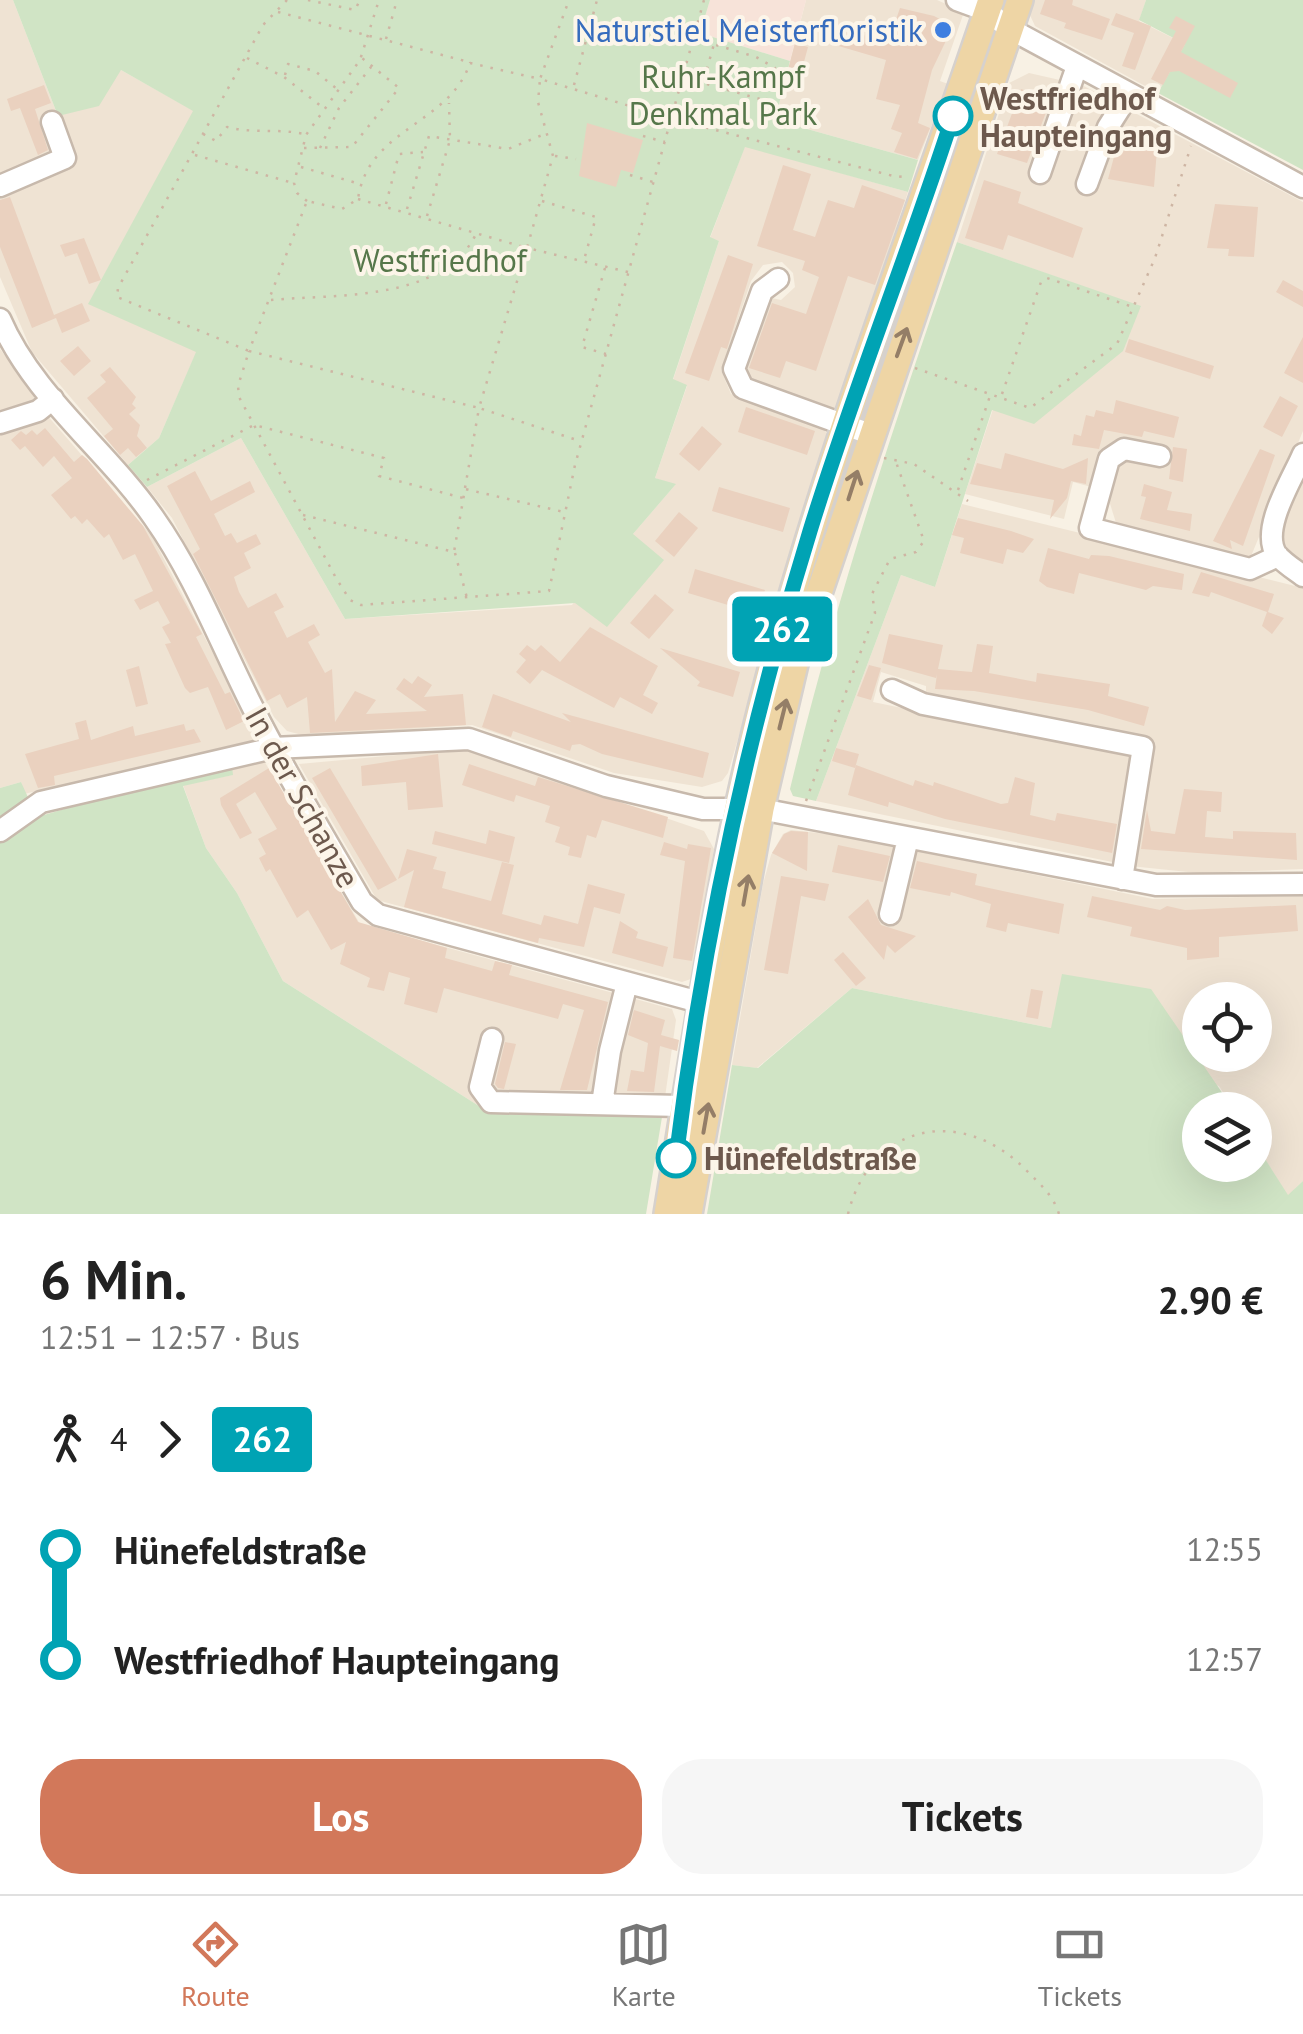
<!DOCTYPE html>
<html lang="de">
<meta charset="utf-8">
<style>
body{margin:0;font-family:"PT Sans",sans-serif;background:#f6f6f6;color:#222;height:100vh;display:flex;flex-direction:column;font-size:38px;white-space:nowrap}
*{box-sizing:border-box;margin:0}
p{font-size:32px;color:#767676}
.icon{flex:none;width:55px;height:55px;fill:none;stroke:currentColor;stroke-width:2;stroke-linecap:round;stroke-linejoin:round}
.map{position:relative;height:1214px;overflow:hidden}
.panel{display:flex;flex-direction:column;background:#fff;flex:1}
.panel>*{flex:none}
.badge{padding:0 20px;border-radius:8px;font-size:35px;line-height:65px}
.buttons{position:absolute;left:1182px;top:982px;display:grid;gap:20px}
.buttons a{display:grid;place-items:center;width:90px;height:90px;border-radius:50%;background:#fff;box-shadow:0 10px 40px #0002;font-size:50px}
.map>.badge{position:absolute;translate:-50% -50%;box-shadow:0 0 0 5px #fff}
.legs{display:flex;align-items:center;gap:15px;height:110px;padding:0 40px;font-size:32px}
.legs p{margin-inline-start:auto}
.overview{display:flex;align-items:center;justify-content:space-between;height:170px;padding:0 40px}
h1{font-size:55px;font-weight:700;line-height:75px}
.cta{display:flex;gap:20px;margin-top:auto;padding:20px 40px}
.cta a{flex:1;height:115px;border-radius:40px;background:#d2785a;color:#fff;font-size:40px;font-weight:700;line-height:115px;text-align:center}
.cta a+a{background:#f6f6f6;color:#222}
ul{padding:0 40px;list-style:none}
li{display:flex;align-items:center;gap:35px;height:110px;font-size:38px}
li i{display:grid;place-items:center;width:15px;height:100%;margin:0 12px;background:currentColor}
li i::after{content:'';width:25px;height:25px;margin:-12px;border:8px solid;border-radius:50%;background:#fff}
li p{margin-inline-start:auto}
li:first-child i{background:linear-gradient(#0000 50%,currentColor 0)}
li:last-child i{background:linear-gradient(currentColor 50%,#0000 0)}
.menu{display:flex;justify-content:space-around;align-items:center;height:140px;border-top:2px solid #e0e0e0;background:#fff;font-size:28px;color:#767676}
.menu a{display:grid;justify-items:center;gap:5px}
.menu .active{color:#d2785a}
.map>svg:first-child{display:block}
.residential{fill:#efe3d3;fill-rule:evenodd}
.commercial{fill:#f7e3d9}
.green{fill:#d0e4c5}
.building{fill:#ead1bf}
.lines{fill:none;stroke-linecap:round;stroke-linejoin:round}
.minor-casing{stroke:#c7b9ac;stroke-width:25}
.major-casing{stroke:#d6d1cd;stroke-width:30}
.path{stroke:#ceb5a3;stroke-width:2.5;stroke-dasharray:2.5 8;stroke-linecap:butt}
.minor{stroke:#fff;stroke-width:20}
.major{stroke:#eed5a5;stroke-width:25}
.oneway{stroke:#947e67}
.line-1-casing{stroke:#fff;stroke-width:22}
.line-1{stroke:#00a3b4;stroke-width:15}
.shop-dot{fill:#3f7fe0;stroke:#fcf5e9;stroke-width:4}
.stop-1-dot{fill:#fff;stroke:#00a3b4;stroke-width:5}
.labels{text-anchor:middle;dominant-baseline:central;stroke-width:8;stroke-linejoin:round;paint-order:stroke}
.shop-label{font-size:32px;fill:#366cbe;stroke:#fcf5e9;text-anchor:end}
.park-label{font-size:32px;fill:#56774a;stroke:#fcf5e9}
.stop-label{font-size:32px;font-weight:bold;fill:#6d594d;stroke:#fcf5e9;text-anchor:start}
.street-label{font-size:32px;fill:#6d594d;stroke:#fcf5e9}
</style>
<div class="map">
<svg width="1303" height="1214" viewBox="0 0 1303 1214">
<rect width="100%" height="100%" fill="#f8f1e4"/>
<path class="residential" d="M0,0H13L58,116L121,70L194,111L89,303L197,351L159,438L128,465L32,352L0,277Z
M806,0H937L964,12L940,81L948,84L918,160L775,120Z
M1034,0H1146L1139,21L1185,44L1158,93L1035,26L1029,13Z
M1029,73L1082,85L1303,202V431L1249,561L1117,526L1106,491L1073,482L1064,519L965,494L993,409L1141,307L957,242L1009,83Z
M745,146L908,192L836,409L748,382L740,372L767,297L781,300L795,287L793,273L782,262L763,265L751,281L721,370L731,394L822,427L827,434L728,773L722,781L702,787L614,773L472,725L306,736L287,731L274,717L172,518L147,487L241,438L345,619L572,605L675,485L655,478L687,386L673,380L719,241L710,238Z
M0,349L35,396L27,409L0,417Z
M46,414L152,536L256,736L254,740L24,794L21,782L0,788V427Z
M1303,474V565L1290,554L1282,537L1285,518Z
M962,504L1303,588V869L1198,873L1130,866L1150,739L926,698V686L881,672L873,702L1130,755L1134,760L1117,863L816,801L901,575L935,587Z
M463,749L704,831L714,849L691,979L682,982L377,900L299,764Z
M263,759L360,924L672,1009L676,1020L663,1111L482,1108L283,981L237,893L206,848L183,785L232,775L231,767Z
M791,830L844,836L1153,899L1303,896V1181L1288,1196L1255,1143V1110H1234L1219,1086L1051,1028L852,988L757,1068L732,1065L763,884L771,855L783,834ZM1200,1000H1255V1055H1200Z"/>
<path class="commercial" d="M710,0H806L790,61L700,33Z"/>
<path class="green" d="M13,0H710L700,33L790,61L775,120L918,160L908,192L745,147L710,237L719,241L673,379L687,385L655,478L676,484L633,534L664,560L607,627L575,603L345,619L241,438L147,487L128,465L159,438L196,352L88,304L193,111L121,70L99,106L58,116Z
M1146,0H1303V170L1158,93L1185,44L1139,20Z
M957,242L1141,306L1123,351L1034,424L992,410L935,587L901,575L816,801L793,796L790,789C835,602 894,423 957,242Z
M232,767L233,775L183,786L206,848L237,893L283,981L482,1108L663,1111L646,1214H0V788L21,782L37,817L178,776Z
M1062,974L1151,989L1234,1110H1200V1165H1255V1143L1288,1195L1303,1181V1214H707L732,1065L758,1068L852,988L1051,1028Z"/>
<path class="building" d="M1045,0H1073L1072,5L1110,19L1102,40L1064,28L1066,23L1040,14Z
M900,8L934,16L953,26L932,70L918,123L930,128L917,159L894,152L902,133L891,129L900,105L876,99L886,60L825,42L830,27L864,37L869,23L892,31Z
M1116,13L1151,26L1135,70L1122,66L1134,33L1111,25Z
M1176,16L1195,26L1181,52L1238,83L1230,98L1179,71L1170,72L1163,85L1151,79L1176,31L1169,28Z
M795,43L808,47L798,84L785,81Z
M44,85L51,103L35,109L48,150L38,155L20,108L11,111L7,99Z
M1021,89L1051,99L1027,163L997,154Z
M587,123L643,140L633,173L621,170L616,187L579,176Z
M1120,135L1158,137L1154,187L1108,179Z
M783,165L811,174L793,230L815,237L828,200L854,208L862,185L905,200L875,285L848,276L816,371L786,361L780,378L749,368L772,303L806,314L819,277L802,270L805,261L757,246Z
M984,180L1021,192L1018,203L1083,228L1073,258L1008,235L1003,250L965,238Z
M10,197L54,315L82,303L90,321L62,333L56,318L32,328L0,247V200Z
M1215,204L1258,207L1254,257L1228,256L1229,249L1207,248Z
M84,238L101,280L89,284L77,253L65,257L60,245Z
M728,255L753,264L727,349L721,347L709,381L685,373Z
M1283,280L1303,291V307L1276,292Z
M1303,337V383L1284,373Z
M1129,339L1214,366L1210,379L1125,352Z
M78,346L91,361L74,376L60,361Z
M110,367L136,397L132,404L136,408L129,414L140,425L137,436L147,448L136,457L128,448L120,455L104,436L113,429L87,398L106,382L100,375Z
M1280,396L1298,406L1282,437L1263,427Z
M1116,400L1179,417L1174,438L1144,431L1142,437L1104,430L1099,449L1072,445L1074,434L1081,436L1086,415L1094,417L1096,410L1113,414Z
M746,407L815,431L807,455L738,432Z
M702,426L722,444L699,471L679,454Z
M45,428L74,462L82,455L87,459L143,526L202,634L196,637L225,694L230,692L244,721L226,730L208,687L190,693L185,688L165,644L171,643L162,627L170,623L158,601L140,610L134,600L153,591L135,554L123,560L109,534L104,538L87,519L82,524L75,516L71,519L51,495L72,478L54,456L43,467L25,446L20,450L11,440L21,431L26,435L32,430L37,435Z
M1173,447L1187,449L1183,482L1169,479Z
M1260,449L1275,455L1243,546L1230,540L1232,549L1213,541Z
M1005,453L1063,469L1088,458L1086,484L1071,481L1067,498L1050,519L1054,500L970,484L977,463L1001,469Z
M195,471L211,501L250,481L255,492L214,514L225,536L231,533L237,543L256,534L261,544L244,553L251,568L234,577L239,592L248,608L276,593L284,607L274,612L287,638L314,624L320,635L308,642L325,673L332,669L335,722L355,691L376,700L366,714L427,711L396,689L404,678L412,684L418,676L432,685L424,697L463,694L466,725L310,733L307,697L287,708L280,694L267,701L193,554L200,549L167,486Z
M1144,484L1172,492L1167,510L1192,514L1190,531L1140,519L1146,497L1141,496Z
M719,487L790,508L783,532L712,511Z
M679,512L698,528L674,557L655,541Z
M958,518L1011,531L1034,539L1023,553L1007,549L1003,564L960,553L964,538L952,535Z
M1048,548L1089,559L1091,555L1109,556L1184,574L1182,590L1153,586L1146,590L1079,573L1074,594L1047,587L1039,581Z
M695,569L765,590L758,614L688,593Z
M1201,572L1274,594L1268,612L1284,618L1272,634L1262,626L1267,612L1211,592L1209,597L1192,593Z
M655,594L674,610L649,639L630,623Z
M590,627L658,666L643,695L658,703L652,714L620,697L614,708L542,670L530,684L516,672L526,660L519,654L527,645L535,651L541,645L560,662Z
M889,634L943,645L938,669L972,672L977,644L993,646L989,673L1036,682L1037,673L1110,684L1108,696L1149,707L1144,726L1088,710L974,691L935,689L937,674L936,678L882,663Z
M660,648L740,672L733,697L697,686L700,682Z
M869,665L881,668L871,700L857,696Z
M139,666L148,704L136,707L126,670Z
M493,694L571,722L562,713L709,753L703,778L602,754L580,744L572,745L570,751L513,731L511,737L482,727Z
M86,720L91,740L133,726L135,736L184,724L186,731L194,729L201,742L54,776L55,785L38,788L25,754L79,739L75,723Z
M836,748L859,754L855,768L832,761Z
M438,754L443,807L408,810L406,782L362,786L361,766Z
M469,764L535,786L538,777L668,817L663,838L602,820L596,838L587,835L581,858L568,855L570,847L555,842L560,827L545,822L550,806L516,795L514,802L462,785Z
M856,765L913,786L915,780L933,786L934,782L1001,804L1008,803L1015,777L1035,783L1030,815L1055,821L1057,813L1117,824L1112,853L945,819L889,802L888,807L848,795Z
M269,768L358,922L447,948L445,958L492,971L495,961L512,965L509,975L608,1002L587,1090H560L584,1010L563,1004L558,1019L444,988L437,1013L404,1004L410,978L389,972L384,991L367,987L370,978L340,964L346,942L331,950L308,910L297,918L270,869L266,872L259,858L266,854L258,839L277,829L255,792L236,804L252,833L240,839L221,805L220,798Z
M330,768L397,880L378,890L312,778Z
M1184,789L1222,792L1221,812L1207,811L1205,837L1233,839V831L1296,833L1297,860L1141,849L1147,810L1151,831L1175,834Z
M489,830L515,837L509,863L432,844L435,831L486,844Z
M791,831L808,832L807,871L772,853L784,834Z
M664,842L687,849L688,844L711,848L692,961L673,958L685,861L660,855Z
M838,845L890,856L883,882L832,872Z
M407,849L437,857L433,869L446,872L442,888L491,901L502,862L514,865L502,914L541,925L544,915L578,924L588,884L625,894L620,914L594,907L584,947L539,938L538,943L404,907L414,870L398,879Z
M917,861L977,874L975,885L1064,904L1059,934L1008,923L1006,932L986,927L991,904L951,892L950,896L910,888Z
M781,876L829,884L825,901L801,896L788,974L764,970Z
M1092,896L1160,910L1167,906L1185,910L1296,905L1298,931L1219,937V957L1187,960V948L1130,936L1132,927L1087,917Z
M868,899L881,925L916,936L895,953L887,945L884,960L848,917Z
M620,921L638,932L636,938L668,947L663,967L612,953Z
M843,952L866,978L856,986L834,960Z
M1031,989L1043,991L1038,1019L1026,1017Z
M634,1010L665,1020L661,1035L679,1040L677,1051L660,1046L654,1092L627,1091L631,1070L644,1072L648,1043L628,1035Z
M505,1042L516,1044L504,1089L498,1088L495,1084Z"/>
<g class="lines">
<g class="minor-casing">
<path id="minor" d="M957,0L987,11L1010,29L1303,187
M1040,173L1077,66
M1087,184L1108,127L1129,94
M0,186L65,158L52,122
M778,279L762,291L734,369L743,388L870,434
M0,319C33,396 107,450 154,518C195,576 221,645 253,708C286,774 325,838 362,902L378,915L699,1002
M0,423L38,411L53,399
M1303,454C1293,478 1259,530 1277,555C1284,563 1295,570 1303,576
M1160,456L1124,449L1109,459L1090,528L1250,569L1278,556
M892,690L923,704L1143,747L1122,879
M0,831L41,802L273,748L469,739L606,786L703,809H761L1156,885L1303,884
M890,914L908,838
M492,1039L480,1087L491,1102L682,1106
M602,1104L610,1051L627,983"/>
</g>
<g class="major-casing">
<path id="major" d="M667,1214C696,1036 721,860 767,685C828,453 914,227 991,0
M689,1214L761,809L795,664L1020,0"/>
</g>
<path class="path" d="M287,0L263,25L118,288L117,297L249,351L238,386L239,397L336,578L350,600L361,605L549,591L575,465L704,0
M308,0L355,10L360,0
M278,12L469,62
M386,39L397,0
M696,39L756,57L775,68L767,101L703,83L714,44
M247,58L284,77L322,107
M285,75L288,64L315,71L337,89
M574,85L597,0
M203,134L216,141L227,127C254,134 278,128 304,134
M643,136L665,142
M304,148L352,147L399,88L362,58
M320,148L339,108L371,67
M195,155L293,183
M555,156L576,159
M301,167L360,184
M630,175L653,182
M358,199L527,248L479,408L249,351L307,201L342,209L358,199C368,128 449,125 470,63L540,79L569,0
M307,201L297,193L294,183L306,135L360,60L379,0
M542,201L596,217L584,260
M386,204L399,154L423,152
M407,209L429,136L508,149L545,134
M427,216L450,140L449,103
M605,268L582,347L606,354
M628,272L527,248L553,156L538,102L540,79L673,119L897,177L908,176
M271,300C335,294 443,302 476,234
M915,368L1030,408L1117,344L1155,258L1191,146
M1002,394L1041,282L1047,278L1133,307
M884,458L914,464L968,501
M147,480L254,425L384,458L379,476L467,499
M465,488L479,408L580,441
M958,490L991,393
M303,515L454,552L465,489L564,512
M455,553L467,598
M806,801L875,613L872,594L890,559L916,552L924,541L896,462
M848,1214C871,1122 963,1105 1027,1171C1041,1185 1053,1195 1059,1214"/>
<use href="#minor" class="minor"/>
<use href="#major" class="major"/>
</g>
<defs><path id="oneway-shaft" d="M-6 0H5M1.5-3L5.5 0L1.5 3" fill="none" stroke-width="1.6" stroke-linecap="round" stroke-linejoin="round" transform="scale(2.5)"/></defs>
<g class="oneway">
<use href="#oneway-shaft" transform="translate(902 342) rotate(-70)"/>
<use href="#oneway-shaft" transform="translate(853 485) rotate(-72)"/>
<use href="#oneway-shaft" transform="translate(783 714) rotate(-76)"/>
<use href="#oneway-shaft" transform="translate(746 890) rotate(-80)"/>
<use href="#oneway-shaft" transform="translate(706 1118) rotate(-80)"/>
</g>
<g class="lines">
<g class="line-1-casing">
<path id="line-1" d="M676,1158C702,946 747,735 810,531C853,391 908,255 953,116"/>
</g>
<use href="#line-1" class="line-1"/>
</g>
<circle class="shop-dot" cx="943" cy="30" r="10"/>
<g class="stop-1-dot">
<circle cx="953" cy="116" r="18"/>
<circle cx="676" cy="1158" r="18"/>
</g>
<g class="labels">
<g class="shop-label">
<text x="923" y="30">Naturstiel Meisterfloristik</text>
</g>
<g class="park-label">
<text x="723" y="76">Ruhr-Kampf<tspan x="723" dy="37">Denkmal Park</tspan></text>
<text x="440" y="260">Westfriedhof</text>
</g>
<g class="stop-label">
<text x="980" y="98">Westfriedhof<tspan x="980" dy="37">Haupteingang</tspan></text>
<text x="704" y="1158">Hünefeldstraße</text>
</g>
<g class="street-label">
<text transform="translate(303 797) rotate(61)">In der Schanze</text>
</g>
</g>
</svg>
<div class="buttons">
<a><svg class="icon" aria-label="locate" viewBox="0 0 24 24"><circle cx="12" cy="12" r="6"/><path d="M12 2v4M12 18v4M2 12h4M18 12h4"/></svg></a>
<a><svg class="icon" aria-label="layers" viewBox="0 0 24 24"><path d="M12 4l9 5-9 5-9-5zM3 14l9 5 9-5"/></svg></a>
</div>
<b class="badge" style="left:782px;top:629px;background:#00a3b4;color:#fff">262</b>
</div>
<section class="panel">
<div class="overview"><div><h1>6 Min.</h1><p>12:51 – 12:57 · Bus</p></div><b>2.90 €</b></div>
<div class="legs"><svg class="icon" aria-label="walk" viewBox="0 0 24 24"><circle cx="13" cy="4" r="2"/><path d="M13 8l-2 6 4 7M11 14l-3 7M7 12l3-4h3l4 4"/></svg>4<svg class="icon" aria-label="forward" viewBox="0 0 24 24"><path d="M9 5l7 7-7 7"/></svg><b class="badge" style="background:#00a3b4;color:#fff">262</b></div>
<ul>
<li><i style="color:#00a3b4"></i><b>Hünefeldstraße</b><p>12:55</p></li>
<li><i style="color:#00a3b4"></i><b>Westfriedhof Haupteingang</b><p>12:57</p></li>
</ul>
<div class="cta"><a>Los</a><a>Tickets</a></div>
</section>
<nav class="menu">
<a class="active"><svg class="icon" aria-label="directions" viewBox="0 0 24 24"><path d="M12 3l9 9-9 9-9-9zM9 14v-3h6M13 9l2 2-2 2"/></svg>Route</a>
<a><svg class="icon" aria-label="map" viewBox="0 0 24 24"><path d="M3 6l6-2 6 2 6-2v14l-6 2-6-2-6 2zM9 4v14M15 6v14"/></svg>Karte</a>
<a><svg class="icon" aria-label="tickets" viewBox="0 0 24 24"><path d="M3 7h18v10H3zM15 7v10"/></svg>Tickets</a>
</nav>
